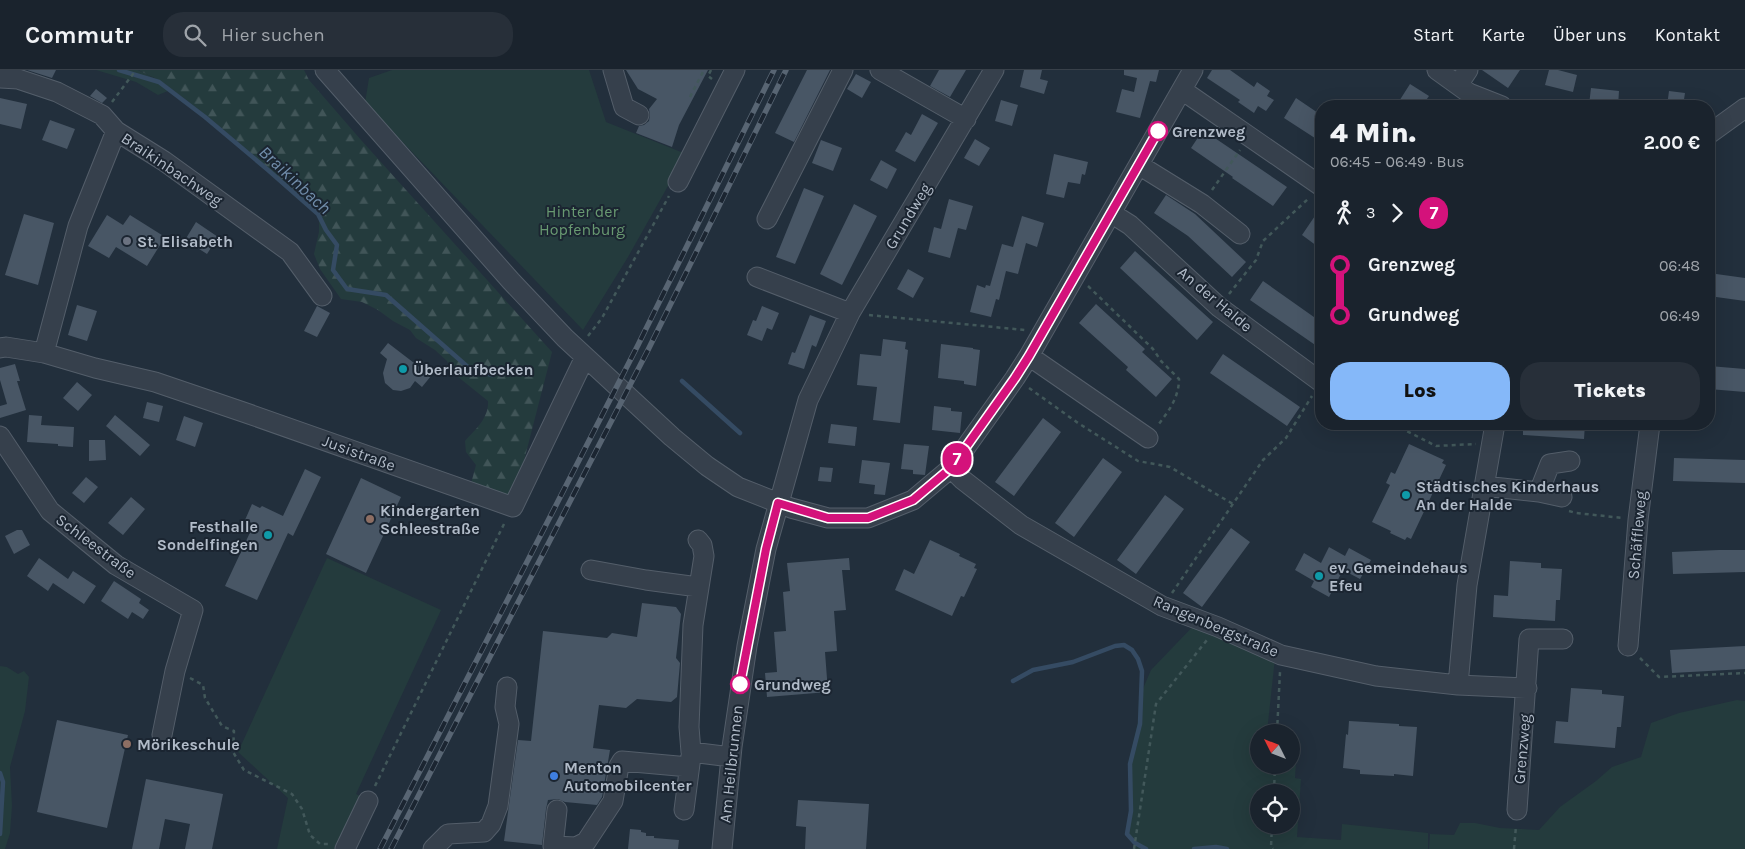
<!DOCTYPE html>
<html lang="de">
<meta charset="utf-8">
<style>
body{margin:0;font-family:Karla,sans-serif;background:#272f39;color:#f1f3f6;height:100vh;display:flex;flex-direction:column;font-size:19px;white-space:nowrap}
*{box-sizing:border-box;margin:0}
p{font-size:16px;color:#9fa4aa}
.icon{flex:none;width:28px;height:28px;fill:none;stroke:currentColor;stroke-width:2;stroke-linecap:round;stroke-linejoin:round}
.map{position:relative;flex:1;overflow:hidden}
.panel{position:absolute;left:1315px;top:30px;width:400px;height:330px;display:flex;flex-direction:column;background:#1a232d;border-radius:20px;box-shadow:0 5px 20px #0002,0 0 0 1px #384049}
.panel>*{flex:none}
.badge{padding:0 10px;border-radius:16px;font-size:18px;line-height:32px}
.needle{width:32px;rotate:312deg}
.tools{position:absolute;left:1250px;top:654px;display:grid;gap:10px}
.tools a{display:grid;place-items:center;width:50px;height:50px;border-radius:50%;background:#1a232d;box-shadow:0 5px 20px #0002,0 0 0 1px #384049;font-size:25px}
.map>.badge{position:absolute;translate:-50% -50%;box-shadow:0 0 0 2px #fff}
.legs{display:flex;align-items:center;gap:8px;height:55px;padding:0 15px;font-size:16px}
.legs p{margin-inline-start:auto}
.headline{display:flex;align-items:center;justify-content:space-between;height:85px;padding:0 15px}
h1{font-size:28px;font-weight:800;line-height:38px}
.button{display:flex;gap:10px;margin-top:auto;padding:10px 15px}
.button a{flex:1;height:58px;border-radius:20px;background:#85b8f9;color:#111;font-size:20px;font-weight:800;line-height:58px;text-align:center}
.button a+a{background:#272f39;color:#f1f3f6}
ul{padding:0 15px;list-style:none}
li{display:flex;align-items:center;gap:18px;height:50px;font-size:19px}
li i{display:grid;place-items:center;width:8px;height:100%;margin:0 6px;background:currentColor}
li i::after{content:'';width:12px;height:12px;margin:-6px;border:4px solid;border-radius:50%;background:#1a232d}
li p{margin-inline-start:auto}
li:first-child i{background:linear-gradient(#0000 50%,currentColor 0)}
li:last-child i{background:linear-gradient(currentColor 50%,#0000 0)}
header{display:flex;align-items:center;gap:30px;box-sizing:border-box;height:70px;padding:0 25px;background:#1a232d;border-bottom:1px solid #384049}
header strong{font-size:24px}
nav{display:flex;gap:28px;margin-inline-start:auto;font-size:18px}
.search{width:350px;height:45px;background:#272f39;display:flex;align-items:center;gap:12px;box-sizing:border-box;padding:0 18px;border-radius:20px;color:#9fa4aa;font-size:19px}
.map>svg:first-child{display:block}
.green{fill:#243b3d;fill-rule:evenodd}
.forest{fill:url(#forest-firs)}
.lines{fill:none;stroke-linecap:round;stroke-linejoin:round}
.stream{stroke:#354b63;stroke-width:4.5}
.building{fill:#485665}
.minor-casing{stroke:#545e6a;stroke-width:21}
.path{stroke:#42585a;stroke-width:2.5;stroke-dasharray:4 4;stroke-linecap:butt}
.minor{stroke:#36404c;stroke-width:19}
.rail-casing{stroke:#586573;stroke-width:5.5}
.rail{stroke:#1b2531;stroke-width:4;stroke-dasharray:11;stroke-linecap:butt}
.line-1-casing{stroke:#fff;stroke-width:11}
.line-1{stroke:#d4127b;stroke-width:8}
.stop-1-dot{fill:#fff;stroke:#d4127b;stroke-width:2.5}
.worship-dot{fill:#6b7280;stroke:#1b2531;stroke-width:2}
.culture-dot{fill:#0f9aa8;stroke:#1b2531;stroke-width:2}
.education-dot{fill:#8d6e63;stroke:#1b2531;stroke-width:2}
.shop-dot{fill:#3f7fe0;stroke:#1b2531;stroke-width:2}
.labels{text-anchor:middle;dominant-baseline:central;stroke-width:4;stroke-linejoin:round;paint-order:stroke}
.stop-label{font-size:16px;font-weight:bold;fill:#b1bbc8;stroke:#1b2531;text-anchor:start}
.street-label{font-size:16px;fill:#b1bbc8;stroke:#1b2531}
.park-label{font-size:16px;fill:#689971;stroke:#1b2531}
.poi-label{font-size:16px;font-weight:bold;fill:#b1bbc8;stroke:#1b2531;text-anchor:start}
.water-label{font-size:18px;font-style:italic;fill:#718dab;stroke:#1b2531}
</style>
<header>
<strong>Commutr</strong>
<div class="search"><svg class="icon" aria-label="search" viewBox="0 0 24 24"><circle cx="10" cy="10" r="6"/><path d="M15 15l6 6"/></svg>Hier suchen</div>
<nav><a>Start</a><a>Karte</a><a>Über uns</a><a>Kontakt</a></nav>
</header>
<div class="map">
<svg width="1745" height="779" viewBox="0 0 1745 779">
<defs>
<pattern id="forest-firs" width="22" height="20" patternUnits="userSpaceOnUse" patternTransform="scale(1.25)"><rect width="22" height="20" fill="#243b3d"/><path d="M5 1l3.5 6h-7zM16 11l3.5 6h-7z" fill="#415558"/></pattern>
</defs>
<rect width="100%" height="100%" fill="#222f3c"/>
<path class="green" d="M96,0H138L160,11L162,16L168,21L158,25L136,12Z
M392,0H589L606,52L686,84L628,187L583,260L365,33L369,8Z
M327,488L441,540L356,724L368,730L344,779H277L288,728L238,682Z
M1199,550L1276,579L1267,662H1259V695H1291V692L1296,693L1295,708L1301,709L1297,767L1341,770L1342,754L1428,763V779H1134V775L1126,764L1130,741L1128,694L1138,652L1139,628L1151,600ZM1259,722H1291V755H1259Z
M0,596L7,597L18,604L24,601L29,607L25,641L10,697L12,736L10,763L5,779H0Z
M1737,630L1745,631V779H1429L1430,764L1454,765L1460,753H1475L1500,758L1539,760L1560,737L1596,711L1612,697L1641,687L1651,653L1679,643Z"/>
<path class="forest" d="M139,0H304L309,10L361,70L552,282L512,437L469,421L476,395L466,382L465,371C476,359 489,348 488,331L452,302L447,291L435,280L416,268L410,260L393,251L378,240L362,232L341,229L320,199L314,184L319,162V144C268,98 218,52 162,12C155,7 146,5 139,0Z"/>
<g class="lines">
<path class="stream" d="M119,0L159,12L205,47L268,100L318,144L326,160L337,175L333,200L347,219L386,225L469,298L492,305
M682,311L740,363
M1013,611L1033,600L1073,592L1115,576L1124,575L1132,580L1138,589L1142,601L1140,654L1130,694L1131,741L1127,764L1135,773L1146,779
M0,703L3,712L0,764
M1194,779L1216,777L1227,779"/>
</g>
<path class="building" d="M27,0H56L52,8Z
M626,0H708L679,55L672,77L636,63L639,56L644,55L649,51L650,45L649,39L657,29L638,19Z
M807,0H830L794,72L775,63Z
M939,0H966L950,27L930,16Z
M1024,0H1042L1040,9L1048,11L1044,24L1020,17Z
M1124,0H1159L1156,12L1150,11L1140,48L1116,42L1122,19L1134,22L1137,8L1124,5Z
M1212,0H1230L1254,17L1257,12L1270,21L1267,26L1274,30L1266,41L1258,36L1254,43L1238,32L1240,30L1207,8Z
M1482,0H1520L1508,18Z
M1549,0H1558L1577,5L1573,22L1545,15Z
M856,4L871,12L862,28L847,19Z
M1410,14L1429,26L1422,36H1396Z
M1591,18L1619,21L1618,36L1589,35Z
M96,19L107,28L102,33L90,26Z
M1669,21L1685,23L1683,36H1667Z
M0,28L27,34L21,59L0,54Z
M1296,28L1321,45V72L1284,48Z
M1001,30L1018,35L1012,56L995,51Z
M922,44L938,53L915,92L895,81L906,62L911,65Z
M50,50L75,59L67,79L42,70Z
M1203,60L1287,117L1273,136L1232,108L1233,107L1191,78Z
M975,69L990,78L979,96L964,88Z
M821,70L842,78L833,101L812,93Z
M1054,84L1088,92L1085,105L1082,104L1080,114L1068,112L1064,128L1046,124Z
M881,90L897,99L887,119L870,110Z
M804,118L824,126L795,194L776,187Z
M1166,125L1195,144L1246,192L1232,207L1188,166L1154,143Z
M949,129L973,136L966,160L958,158L950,188L928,182L934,157L941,159Z
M854,134L877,146L842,215L820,204Z
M1321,137V179L1302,165Z
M24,144L54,153L38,215L5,205Z
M107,145L123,155L130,145L165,167L147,196L116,177L109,188L88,176Z
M1022,146L1044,153L1037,177L1026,173L1018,204L1006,201L999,230L996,229L991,247L970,242L977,215L985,218L986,215L990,216L1002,174L1013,177Z
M196,152L218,167L207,184L185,170Z
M1135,181L1213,252L1197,270L1120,198Z
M908,199L924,208L913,228L897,219Z
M1709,203L1745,208V231L1709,226Z
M1263,211L1321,252V279L1250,230Z
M1096,234L1145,279L1142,282L1172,309L1156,327L1126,300L1128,297L1079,253Z
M77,235L97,241L87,271L68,265Z
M317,236L330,243L317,267L304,261Z
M762,236L779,243L772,260L767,258L762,271L747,265L753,250L756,251Z
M810,245L826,251L816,277L812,275L804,299L788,294L792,282L795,283Z
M883,269L906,272L905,279L908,280L900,353L873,350L877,317L857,315L860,284L881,286Z
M388,273L431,306L422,317L415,311L410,318L401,321L393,320L385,313L383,303L387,289L380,283Z
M941,274L973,278V279L980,280L976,316L964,314V311L938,308Z
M1223,284L1300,337L1287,356L1210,303Z
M15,294L20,311H17L26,340L0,348V336L7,334L0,310V298Z
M1709,296L1745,299V322L1709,319Z
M77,312L92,325L78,341L63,328Z
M147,332L163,336L159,352L143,348Z
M934,336L951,338V341L962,342L960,363L932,360Z
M29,345L42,346L41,355L74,357L73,377L58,376V374L27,372Z
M115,345L150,375L140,386L106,356Z
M184,346L203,353L195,377L176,370Z
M1043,348L1061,362L1014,426L995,412Z
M831,354L857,357L855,376L828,373Z
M1523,354H1585L1584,369L1523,365Z
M89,370H105L106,390L89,391Z
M904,374L929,376L925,405L913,404V400L901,399Z
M1409,374L1444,390L1442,393L1446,395L1411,469L1407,467L1405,470L1390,463L1391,461L1372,452L1390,415L1386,413L1391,402L1395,404Z
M1103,388L1122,402L1074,467L1055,453Z
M1674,388L1745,390V413L1673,411Z
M862,390L890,393L885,425L874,424L875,415L859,413Z
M820,397L833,398L831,412L818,411Z
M305,399L321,407L293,466L288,463L257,530L225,516L254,454L245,450L252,434L260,438L262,436L283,446Z
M86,407L98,417L84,433L72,423Z
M361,408L401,427L366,503L326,484Z
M1165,425L1184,439L1136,504L1117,490Z
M131,427L145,439L123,465L108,453Z
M1231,458L1250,472L1202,537L1183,523Z
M17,460H22L30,475L14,484L5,466Z
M930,470L960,484L959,486L976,494L974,498L977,499L964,527L961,526L952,546L895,520L904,499L914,504Z
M1329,477L1345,486L1349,478L1371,490L1360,509L1343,500L1329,527L1311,517L1314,511L1295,500L1304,483L1321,493Z
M1719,480H1745V502L1673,504L1672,482Z
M39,488L68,509L73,501L96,516L84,534L53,513L48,521L27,506Z
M849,488L850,500H842L846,540L834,541L837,581L825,582L828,622L767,627L765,603L777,602L774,562L786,561L783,522L790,521L787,493Z
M1510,491L1541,493V498L1562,499L1560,530H1556L1555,551L1493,547L1494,525L1508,526Z
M114,511L141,529L139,533L149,540L143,549L132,542L128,549L101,531Z
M642,533L676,537L681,544L676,588L680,593L677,627L671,632L637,629L626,638L599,635L593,678L610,680L602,727L597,735L565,732L558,729L548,730L546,739L542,775L504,771L518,670L531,671L543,561L607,568L612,563L637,567Z
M1745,576V599L1672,603L1670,580Z
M1571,618L1602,620V624L1624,626L1621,657H1617L1615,678L1554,673L1556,651L1568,652Z
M57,650L128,665L107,758L37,742Z
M1349,651L1399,654V656L1417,657L1413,706L1394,704V706L1360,704V700L1343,698L1346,664L1348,665Z
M146,709L223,724L212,779H185L190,754L165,749L159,779H132Z
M798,730L869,734L866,779H805L806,757L796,756Z
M630,759L641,760V762L646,763V766H654V768L679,770L678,779H628Z"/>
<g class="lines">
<g class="minor-casing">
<path id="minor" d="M325,0L511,211L565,268L672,367L707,396L738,417L791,438L828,448H868L913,430L951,398L1015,308L1029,286L1193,0
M613,0L624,37L639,45
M880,0L966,49
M1437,0L1469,23L1502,36
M0,8L18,9L57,22L102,45L116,61L164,91L290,182L322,226
M1458,15L1468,0
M1182,20L1321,116
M1709,64L1745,38
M1139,95L1202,134L1240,164
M678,112L735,0
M1111,143L1130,155L1219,237L1321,312
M767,149L843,0
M757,207L850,243
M0,278L6,277L44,283L95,298L155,312L249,344L513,437L585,287
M44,283L78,156L116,61
M1029,286L1148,368
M0,366L50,441L116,495L193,540L175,601L162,665
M951,398L963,410L1021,455L1162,536L1218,557L1281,585L1376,606L1458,615L1527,618
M1484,416L1539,422L1562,427
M1539,422L1550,394L1570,391
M698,470L702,475L704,486L693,555L689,657L691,682L731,687
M591,500L646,510L698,517
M1628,576L1638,450L1650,354
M1458,615L1467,515L1495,354
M557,740L553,776L576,777L586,772L613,731L619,696L622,691L689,697
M684,740L691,686
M1517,740L1529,569H1563
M345,779L368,731
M433,779L448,764L484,762L491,754L498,736L509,654L505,637L507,617
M722,779L732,677L747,576L766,479L808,330L850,243L994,0"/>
</g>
<path class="path" d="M711,0L708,6L712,9
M690,27L704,0
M112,32L136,0
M1212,120L1240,80
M1088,216L1153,279L1161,291L1179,309C1179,327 1169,341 1158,355
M1229,224L1256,190L1263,171L1309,128
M869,245L1025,260
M588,266L602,248L669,126
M1029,318L1078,353L1138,391L1170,397L1233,434
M1393,354L1436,376L1476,374
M1569,441L1576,443L1623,448
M1172,523L1263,390L1286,368L1312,326
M1640,588L1659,607L1745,603
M190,608L203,615L205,628L222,656L234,661L233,682L244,700L292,724L302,739L310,765L320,774H329
M1277,662L1280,602
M375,716L505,452
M1274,722L1275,695
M1272,755L1271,777L1273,779
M1134,779L1156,634L1207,570
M1514,779L1516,756"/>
<use href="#minor" class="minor"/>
<g class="rail-casing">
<path id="rail" d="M380,779L638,275L774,0
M391,779L648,280L786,0"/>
</g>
<use href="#rail" class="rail"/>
</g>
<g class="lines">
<g class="line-1-casing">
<path id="line-1" d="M740,614L766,479L778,433L828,448H868L913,430L951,398L1015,308L1029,286L1158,61"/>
</g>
<use href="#line-1" class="line-1"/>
</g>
<g class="stop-1-dot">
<circle cx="1158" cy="61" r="9"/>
<circle cx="740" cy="614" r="9"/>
</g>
<circle class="worship-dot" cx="127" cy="171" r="5"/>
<g class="culture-dot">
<circle cx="403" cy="299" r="5"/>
<circle cx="1406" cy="425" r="5"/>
<circle cx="268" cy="465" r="5"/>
<circle cx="1319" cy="506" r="5"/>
</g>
<g class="education-dot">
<circle cx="370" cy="449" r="5"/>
<circle cx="127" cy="674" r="5"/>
</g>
<circle class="shop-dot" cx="554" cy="706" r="5"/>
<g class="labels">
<g class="stop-label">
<text x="1172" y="61">Grenzweg</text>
<text x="754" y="614">Grundweg</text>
</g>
<g class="street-label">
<text transform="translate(172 99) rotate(34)">Braikinbachweg</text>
<text transform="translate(908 146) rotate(-59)">Grundweg</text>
<text transform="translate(1215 229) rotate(40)">An der Halde</text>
<text transform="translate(359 383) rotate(20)">Jusistraße</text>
<text transform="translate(1637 465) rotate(-85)">Schäffleweg</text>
<text transform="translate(96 476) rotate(37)">Schleestraße</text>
<text transform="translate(1216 556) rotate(23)">Rangenbergstraße</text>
<text transform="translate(1522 679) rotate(-85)">Grenzweg</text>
<text transform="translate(731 694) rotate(-84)">Am Heilbrunnen</text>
</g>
<g class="park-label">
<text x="582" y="141">Hinter der<tspan x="582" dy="18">Hopfenburg</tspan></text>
</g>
<g class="poi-label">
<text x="137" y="171">St. Elisabeth</text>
<text x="413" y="299">Überlaufbecken</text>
<text x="1416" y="416">Städtisches Kinderhaus<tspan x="1416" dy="18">An der Halde</tspan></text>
<text x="380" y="440">Kindergarten<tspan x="380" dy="18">Schleestraße</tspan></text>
<text x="258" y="456" text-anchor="end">Festhalle<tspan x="258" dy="18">Sondelfingen</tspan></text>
<text x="1329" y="497">ev. Gemeindehaus<tspan x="1329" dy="18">Efeu</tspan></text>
<text x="137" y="674">Mörikeschule</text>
<text x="564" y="697">Menton<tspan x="564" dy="18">Automobilcenter</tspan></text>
</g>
<g class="water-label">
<text transform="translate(295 110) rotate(43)">Braikinbach</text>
</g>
</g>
</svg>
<div class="tools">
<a><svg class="needle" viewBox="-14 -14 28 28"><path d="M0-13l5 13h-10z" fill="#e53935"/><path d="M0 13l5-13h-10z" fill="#9fa4aa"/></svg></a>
<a><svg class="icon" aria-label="locate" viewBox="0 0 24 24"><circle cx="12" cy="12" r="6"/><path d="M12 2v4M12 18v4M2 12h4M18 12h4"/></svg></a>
</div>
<b class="badge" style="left:957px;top:389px;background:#d4127b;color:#fff">7</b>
<section class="panel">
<div class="headline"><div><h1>4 Min.</h1><p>06:45 – 06:49 · Bus</p></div><b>2.00 €</b></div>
<div class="legs"><svg class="icon" aria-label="walk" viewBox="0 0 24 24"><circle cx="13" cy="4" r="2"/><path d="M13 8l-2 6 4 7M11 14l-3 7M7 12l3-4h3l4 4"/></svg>3<svg class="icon" aria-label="forward" viewBox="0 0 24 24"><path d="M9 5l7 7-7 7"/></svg><b class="badge" style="background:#d4127b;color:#fff">7</b></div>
<ul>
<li><i style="color:#d4127b"></i><b>Grenzweg</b><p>06:48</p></li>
<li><i style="color:#d4127b"></i><b>Grundweg</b><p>06:49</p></li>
</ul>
<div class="button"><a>Los</a><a>Tickets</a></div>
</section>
</div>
